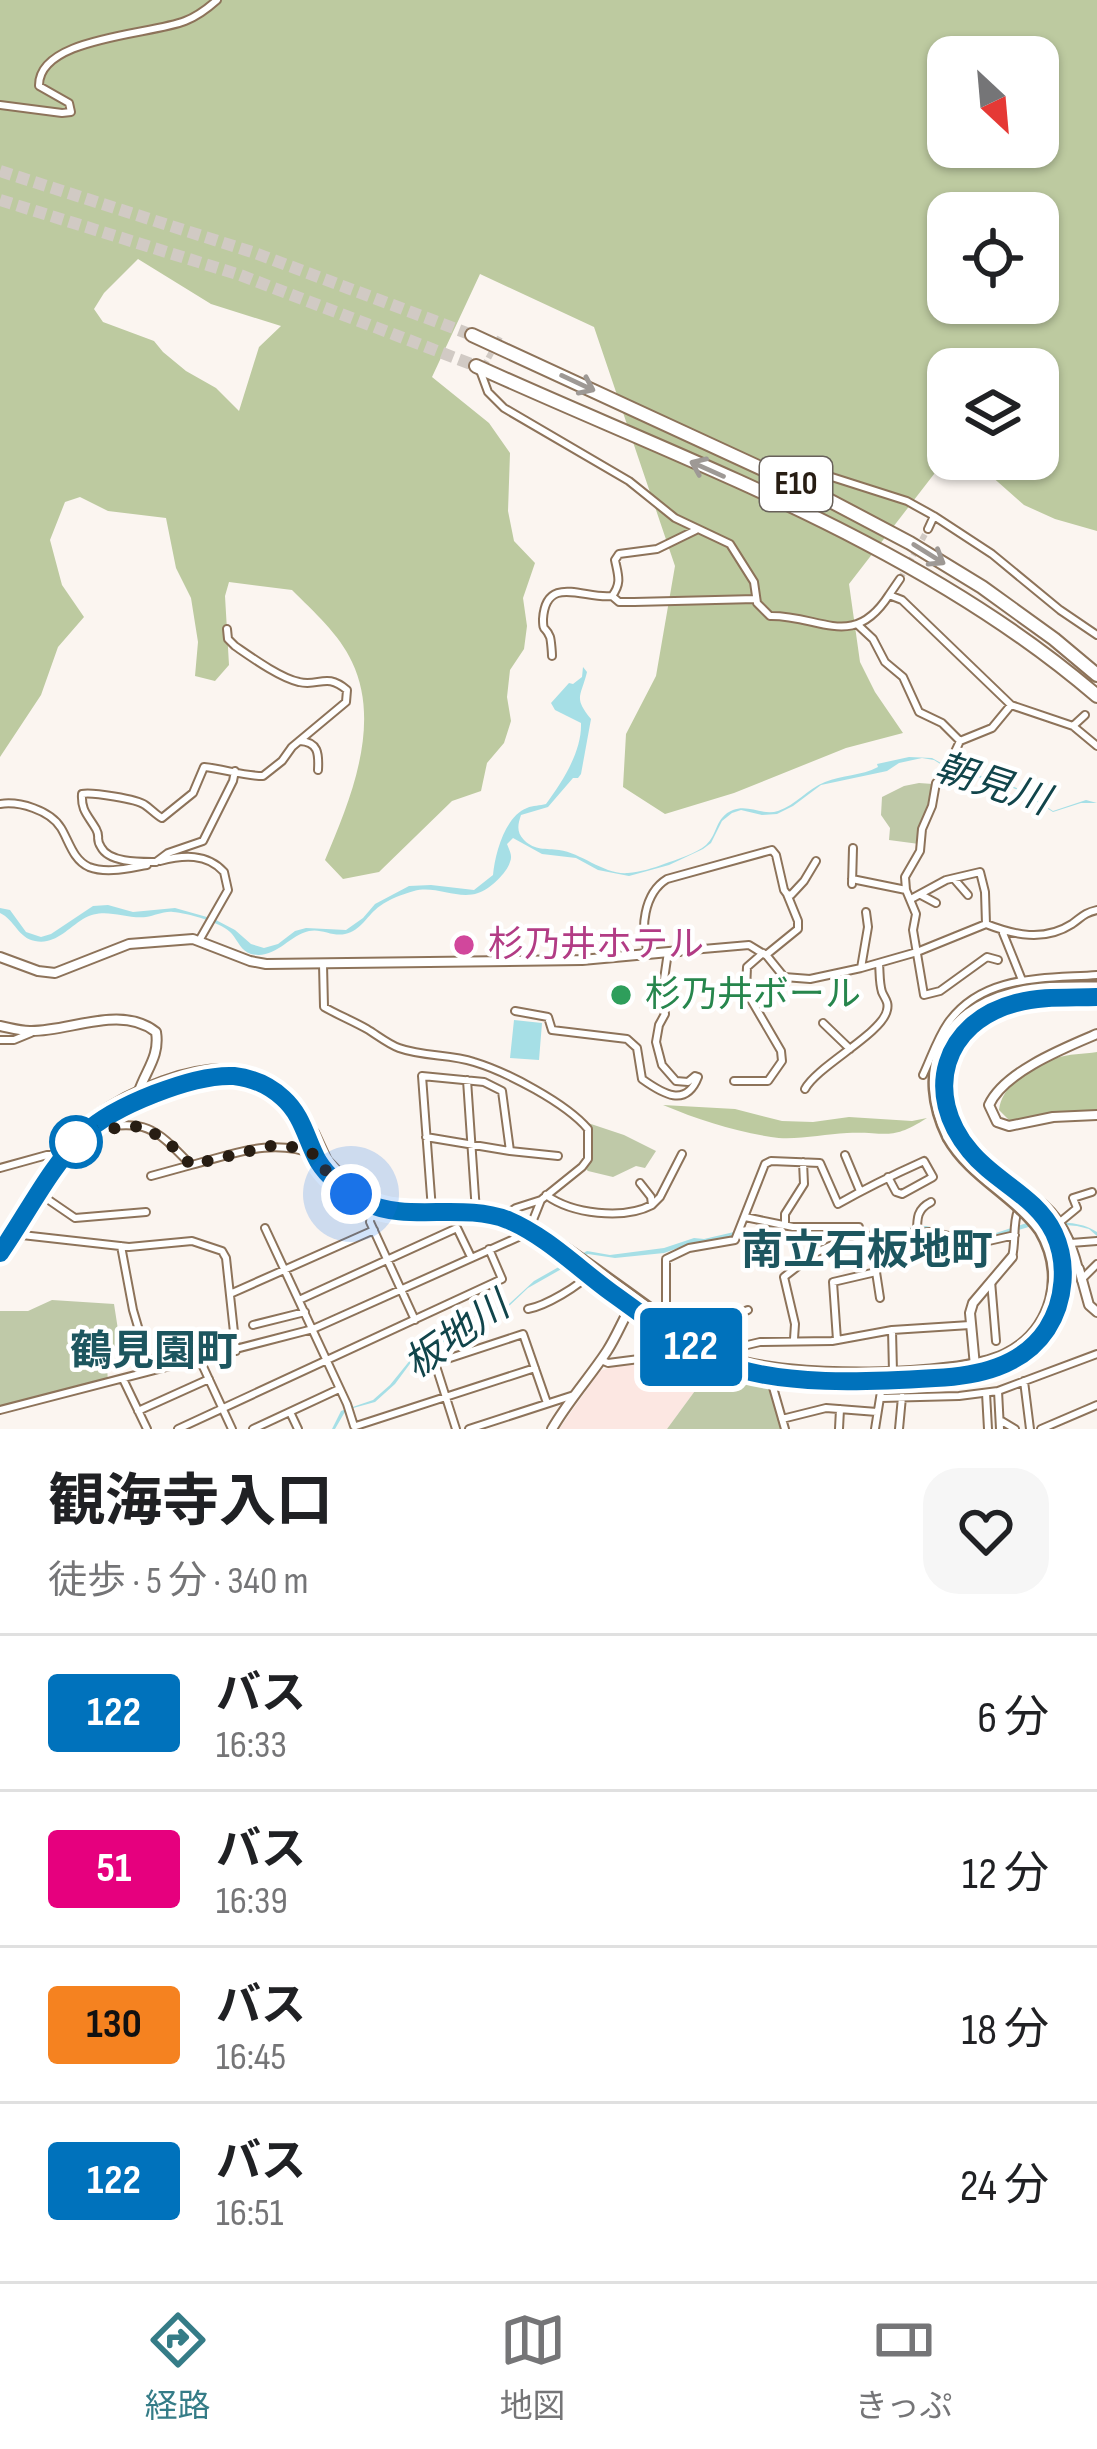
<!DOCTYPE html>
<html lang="ja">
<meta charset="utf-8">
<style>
body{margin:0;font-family:"Sofia Sans Condensed","Noto Sans JP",sans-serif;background:#f6f6f6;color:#202124;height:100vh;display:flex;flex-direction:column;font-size:45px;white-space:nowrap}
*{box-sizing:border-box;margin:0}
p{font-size:39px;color:#757577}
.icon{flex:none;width:66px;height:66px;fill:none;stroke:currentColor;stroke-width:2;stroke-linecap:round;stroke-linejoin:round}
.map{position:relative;height:1429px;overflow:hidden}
.drawer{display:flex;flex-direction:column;background:#fff;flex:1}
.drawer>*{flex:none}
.badge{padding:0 24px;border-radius:9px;font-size:42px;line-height:78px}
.needle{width:78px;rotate:154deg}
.fabs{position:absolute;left:927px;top:36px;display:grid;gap:24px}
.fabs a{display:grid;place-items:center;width:132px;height:132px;border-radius:24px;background:#fff;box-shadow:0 3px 9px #0004;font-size:60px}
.you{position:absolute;width:60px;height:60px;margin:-30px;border:9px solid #fff;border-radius:50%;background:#1a73e8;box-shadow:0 0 0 18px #1a73e833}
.map>.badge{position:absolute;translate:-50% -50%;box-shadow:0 0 0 6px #fff}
.round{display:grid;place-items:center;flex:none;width:126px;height:126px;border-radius:36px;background:#f6f6f6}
.summary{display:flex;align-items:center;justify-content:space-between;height:204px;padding:0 48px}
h1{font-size:57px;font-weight:700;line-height:90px}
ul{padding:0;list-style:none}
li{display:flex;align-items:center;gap:36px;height:156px;padding:0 48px;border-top:3px solid #e0e0e0}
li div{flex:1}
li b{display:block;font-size:45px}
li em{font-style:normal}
li .badge{min-width:132px;font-weight:700;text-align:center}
.tab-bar{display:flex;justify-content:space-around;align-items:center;height:168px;border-top:3px solid #e0e0e0;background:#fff;font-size:33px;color:#757577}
.tab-bar a{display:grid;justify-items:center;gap:6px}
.tab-bar .active{color:#357c87}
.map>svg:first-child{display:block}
.education{fill:#fce7e2}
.green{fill:#bfc9a8}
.forest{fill:#bdcaa0;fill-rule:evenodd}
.water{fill:#a6dfe6}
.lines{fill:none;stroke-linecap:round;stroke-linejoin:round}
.street-tunnel{stroke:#d1cac4;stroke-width:6;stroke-dasharray:6 3;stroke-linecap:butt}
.highway-tunnel{stroke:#d1cac4;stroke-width:12;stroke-dasharray:12 6;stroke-linecap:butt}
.street-casing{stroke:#8d735a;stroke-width:10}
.secondary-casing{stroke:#8d735a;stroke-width:12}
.primary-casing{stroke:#8d735a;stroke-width:14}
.highway-casing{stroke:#8d735a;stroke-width:16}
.street{stroke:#fff;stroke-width:6}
.secondary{stroke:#fff;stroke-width:8}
.primary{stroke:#fff;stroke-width:9}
.highway{stroke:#fff;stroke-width:12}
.primary-bridge-casing{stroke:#8d735a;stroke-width:14;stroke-linecap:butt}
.primary-bridge{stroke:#fff;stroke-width:9}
.oneway{stroke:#9e9995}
.line-casing{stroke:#fff;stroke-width:27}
.line{stroke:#0072bc;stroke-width:18}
.walk{stroke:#271d13;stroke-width:12;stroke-dasharray:0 21.6}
.hotel-dot{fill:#d1479c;stroke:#fff;stroke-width:4.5}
.leisure-dot{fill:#2e9e5b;stroke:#fff;stroke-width:4.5}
.stop-dot{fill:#fff;stroke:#0072bc;stroke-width:6}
.labels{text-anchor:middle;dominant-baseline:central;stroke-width:9;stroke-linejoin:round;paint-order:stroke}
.shield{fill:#fff;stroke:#68615a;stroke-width:3}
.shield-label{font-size:33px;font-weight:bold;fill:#271d13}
.hotel-label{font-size:36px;fill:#b23c85;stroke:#fff;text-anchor:start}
.leisure-label{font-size:36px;fill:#27864d;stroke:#fff;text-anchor:start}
.water-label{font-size:39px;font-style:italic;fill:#11454b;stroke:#fff}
.quarter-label{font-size:42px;font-weight:bold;fill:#1d565f;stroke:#fff}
</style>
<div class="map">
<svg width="1097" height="1429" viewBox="0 0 1097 1429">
<rect width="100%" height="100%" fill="#fbf5f0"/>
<path class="education" d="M690,1355L711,1369L667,1429H559L600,1371L634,1360Z"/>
<path class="green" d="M919,783L933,784L919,844L889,840L890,828L881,815L882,797L904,786Z
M588,1123L624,1135L656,1151L645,1168L636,1166L613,1177L588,1171L585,1168C593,1156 594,1137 588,1123Z
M52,1300L114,1304L121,1349L106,1356L108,1381L0,1407V1311H28Z
M711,1369C730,1371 745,1384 769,1386L781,1429H667Z"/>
<path class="forest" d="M0,0H1097V531L1055,519L1024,505L972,459H1038V369H948V456L849,584L860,662L875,692L903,733L846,748L734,793L665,814L623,787L626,734L656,676L675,566L594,327L480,274L432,377L489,423L510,453L508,511L514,541L535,563L523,598L527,626L524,649L510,670L507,697L511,721L504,743L487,763L481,791L452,801L379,872L343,879L325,860C350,801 382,725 352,662C340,635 313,611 292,590L229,582L225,596L229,665L215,681L195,676L198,642L191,598L176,568L166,518L108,511L80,497L65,502L50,540L62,585L84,617L58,647L41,695L0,757ZM948,57H1038V147H948ZM948,213H1038V303H948ZM138,259L211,304L281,326L259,347L239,411L216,388L186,371L163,352L154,341L103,322L94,309L104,293Z
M1097,1052V1115L1010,1121L999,1110C1001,1085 1033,1066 1056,1058C1068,1054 1084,1054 1097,1052Z
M663,1105L735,1109L782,1121L813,1122L849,1117L912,1121L927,1118C890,1142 886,1131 847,1133C823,1134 794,1141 771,1137C733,1131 699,1120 663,1105Z"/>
<path class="water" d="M583,667L587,672C581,697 573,697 591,719L581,774L578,778H573L548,807L521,815C518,824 516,832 524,840C535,851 546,848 559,850C582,853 604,875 628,873C640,872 654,868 664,864C676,860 697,853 706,845C718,834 715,817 733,810C749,804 763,816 778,811C796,805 807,789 825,782C842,775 861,776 878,767L877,764L909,757L932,758L957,772L988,777L1019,789L1053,811L1086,800L1097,803H1081L1053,812L1018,790L994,780L956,774L934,760L922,758L899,763L887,771L821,785L793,806L777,814L762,815L741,810L732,813L722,821L711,843L703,849L669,865L629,876L598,870L576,858L542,854L513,838L507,844C509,850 513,855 510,862C507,873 489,890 478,893C458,900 435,885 414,891C403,894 389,899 380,906C368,914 361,931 345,934C333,937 321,928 309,931C288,936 275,960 251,954C241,951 238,941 232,934C224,923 187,913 173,912C163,911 155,916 146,917C123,919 104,906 83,919C67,929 55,945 35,941C18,938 15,920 0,913V908L10,910L26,932L41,937L51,934L93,906L108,905L133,912L175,908L214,919L235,930L251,944L264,948L278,944L295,931L306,928L346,930L363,918L375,904L409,886L431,885L474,890L493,875C495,854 505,816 527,808C533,805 540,806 546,804C563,781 582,751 581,723L555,710L551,703L569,683L573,684L582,677Z
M514,1020L542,1023L539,1060L510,1058Z
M1039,1219C1060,1224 1079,1220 1097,1232V1236L1089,1229L1077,1226L1042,1223L981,1241L928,1229L870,1234L849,1229L822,1232L776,1228L752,1236L692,1243L664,1253L615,1258L588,1254L528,1288L509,1306L488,1310L475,1317L457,1334L412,1361L395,1384L375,1402L346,1410L335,1429H332L341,1411L373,1400L390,1385L411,1359L456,1332L477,1314L509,1304L534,1281L587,1251L610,1255L664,1248L694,1238L704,1239L734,1232L756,1233L767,1225L805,1229L839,1227L871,1232L926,1226L968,1236L990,1235Z"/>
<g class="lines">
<path class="street-tunnel" d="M484,366L500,337
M900,579L928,529"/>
<path class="highway-tunnel" d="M0,171L255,253L472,335
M0,200L240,275L476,366"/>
<g class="street-casing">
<path id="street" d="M0,105L62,113L71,112L69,103L39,86C38,37 150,35 185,21C198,16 207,9 217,0
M481,373L488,392L504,408L629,481L675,518L730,544L754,582L757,603L770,616C820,615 853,651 889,595L902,600L1011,705L1073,726L1097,746
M791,464L907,501L934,516
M928,529L934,516L992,554L1060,610L1097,635
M889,595L900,579
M612,596L619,602H634L756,599
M858,625L873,639L885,662L903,677L919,712L942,723L959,740
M227,629L228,639L235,646C251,657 280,678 299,682C319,687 326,672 347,690L346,702L292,747L282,761L263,776C244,776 224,769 204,767L193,793L162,818C156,815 151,809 145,805C137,799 92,792 82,794C81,811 88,815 96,829C101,838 95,838 101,847C109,863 141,862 156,862L168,853L203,841L233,781L235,771
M552,656C552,653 551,640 550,637C545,625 543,633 543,619C546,573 586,600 612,596C622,583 618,575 615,560L619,554L657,549L696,530
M1073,726L1085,715
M300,741C318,742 319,753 318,770
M0,804C19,801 50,810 61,828C69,841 73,860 89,867C107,874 129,868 147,865
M160,861C183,855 207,853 224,872L228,890L200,939
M852,879L906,890
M955,880L968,895
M852,884L853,848
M921,895L936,903
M911,899L946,880L980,872L985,892L986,924
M1003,933L1022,980
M680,951L749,945L767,956L784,977L810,979L861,968L917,952L986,924C1014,935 1044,942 1072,924C1082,917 1084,913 1097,910
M649,954C639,930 644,893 667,879L772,850L776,855L784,890L787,894L791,895L804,881L816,861
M766,955L798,929V921L787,894
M998,960L987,957L940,991L924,995L913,930L916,914L906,890L905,877L920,851L922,829L932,806L936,783L945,773L960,741L992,728L1011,705
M861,968L868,927L866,912
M762,993L775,987L784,977
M515,1011L548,1017L552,1030L627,1039L637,1048L642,1079C663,1094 686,1108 698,1077L695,1076L688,1082L676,1081L662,1065L656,1042L659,1025L665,1014L662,993L668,952
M823,1023L850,1049
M0,1040H14L31,1033
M923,1075C931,1058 937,1039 948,1023C983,974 1044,979 1097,975
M467,1080L476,1212
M734,1081H768L782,1061L781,1051L746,991L747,967L763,953
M805,1089C817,1066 883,1033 887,1010C889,1002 885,999 882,992C879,982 880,973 879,964
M92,1129C148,1120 153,1126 191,1165C235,1154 271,1137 316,1155
M426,1137L510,1151L558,1156
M845,1155L860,1191
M0,1168L47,1155H58
M151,1176L191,1165
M40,1194L75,1218L146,1212
M546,1195C572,1214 623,1220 652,1205L651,1197L640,1183
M652,1205L660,1197L682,1154
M372,1206L370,1222L415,1320
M432,1210L422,1076L484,1082L502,1091L510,1151
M507,1214L516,1208L541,1200
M745,1217L793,1227H859L860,1232L869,1236L930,1232L980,1243L1015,1235
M1060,1222L1077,1208L1073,1198L1092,1192
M785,1225V1214L804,1184L803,1162
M265,1228L347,1404L354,1426
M917,1232C917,1218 917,1209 931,1202
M13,1234L129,1247L192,1241L222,1251L226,1258L236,1351
M1071,1243L1097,1241
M121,1246L133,1310L151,1371
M1012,1257C1018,1235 1007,1202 1036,1198C1061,1215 1072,1241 1079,1269
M1081,1280L1097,1264
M991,1281L996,1341
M230,1294L374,1230
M299,1300L457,1228L471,1257
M528,1309C545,1306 580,1286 591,1272
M253,1325L305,1312
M696,1328L666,1307V1259L689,1248L735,1240L765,1164L771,1161L820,1163L838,1204C866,1188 895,1174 924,1161L933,1177L902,1194L896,1192L888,1177
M694,1330L748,1310
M892,1330L893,1372
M794,1339L795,1324L784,1277L815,1253L860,1232
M837,1340L833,1282L876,1272L880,1298
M728,1355L739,1347L760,1342L832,1341L892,1330L970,1325
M200,1360L232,1429
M601,1360L608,1363L686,1353
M770,1377L785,1429
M123,1379L147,1429
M1024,1381L1030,1429
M998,1391L1000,1429
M986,1393L988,1429
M881,1398L959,1396L998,1391L1097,1354
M0,1410L313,1329L523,1235L531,1225L541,1200L582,1167L588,1159V1129C566,1103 507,1072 474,1062C450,1054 424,1057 399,1048C388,1044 377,1035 367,1029C353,1021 338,1015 324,1007L323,964
M138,1411L209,1379
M290,1412L298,1429
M782,1419L826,1408L877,1412
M1000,1420L1015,1429
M356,1426L535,1368
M178,1429L502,1279L489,1249
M253,1429L339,1389
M456,1429L435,1363L523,1334L547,1403
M469,1429L574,1395
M839,1429L840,1409
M875,1429L883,1379
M899,1429L902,1397
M1041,1429L1097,1405"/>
</g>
<g class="secondary-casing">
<path id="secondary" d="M0,957L38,971L55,973L129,944L193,939L250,961L266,964L582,960L680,951
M0,1026C10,1028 19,1031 30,1031C69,1032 121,1004 156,1032C160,1056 146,1070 139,1091
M1097,1034C1064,1048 1004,1072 989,1105L997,1122L1009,1126L1053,1117L1097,1115
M1079,1269L1089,1305L1097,1312
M975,1366L970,1313L973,1303L1012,1257
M552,1429C568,1401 590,1377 607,1351C618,1334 624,1316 635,1300"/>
</g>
<g class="primary-casing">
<path id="primary" d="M93,1119C131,1091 192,1065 239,1071
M957,1132C928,1072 954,1015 1021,1001C1045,996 1072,998 1097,997
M313,1133L326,1161L351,1187
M948,1137C916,1071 941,1011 1013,993C1040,986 1069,987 1097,987
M533,1227C577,1255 619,1287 661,1317C684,1332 706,1349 732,1359C784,1379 955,1379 1005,1355C1028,1344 1044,1325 1051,1300C1057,1276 1053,1252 1040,1230
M0,1253L69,1150L93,1126L128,1105L155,1094L214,1078L234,1076L260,1083L282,1097L301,1121L318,1160L328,1174L361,1200L391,1210L476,1212L516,1223L698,1351C751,1381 808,1379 867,1379C933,1380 1033,1386 1058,1306C1065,1282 1063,1258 1055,1235"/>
</g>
<g class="highway-casing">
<path id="highway" d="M472,335L821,496L910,543L982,587L1054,639L1097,675
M476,366C689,463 918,542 1097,696"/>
</g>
<use href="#street" class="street"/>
<use href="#secondary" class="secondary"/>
<use href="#primary" class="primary"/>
<use href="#highway" class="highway"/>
<g class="primary-bridge-casing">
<path id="primary-bridge" d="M957,1132C983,1173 1031,1192 1055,1235
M948,1137C970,1176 1013,1194 1040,1230"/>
</g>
<use href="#primary-bridge" class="primary-bridge"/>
</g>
<defs><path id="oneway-shaft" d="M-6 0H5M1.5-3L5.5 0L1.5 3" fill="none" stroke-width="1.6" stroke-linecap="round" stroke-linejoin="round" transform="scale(3)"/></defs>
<g class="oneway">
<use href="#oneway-shaft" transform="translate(578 383) rotate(25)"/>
<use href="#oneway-shaft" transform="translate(707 469) rotate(-156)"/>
<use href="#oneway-shaft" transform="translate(929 554) rotate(32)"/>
</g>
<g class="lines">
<g class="line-casing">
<path id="line" d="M0,1253C26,1216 51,1165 84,1134C113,1106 193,1074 234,1076C252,1078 270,1086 283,1098C303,1116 306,1139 318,1161C329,1179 347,1192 365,1202C405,1223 462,1202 508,1220C546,1236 579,1269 612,1293C646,1317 681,1346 719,1362C778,1387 871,1382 935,1378C977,1376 1022,1367 1047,1329C1065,1301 1068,1263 1054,1233C1036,1196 995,1182 970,1151C922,1094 943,1022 1016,1003C1041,996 1070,998 1097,997"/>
</g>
<use href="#line" class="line"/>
<path class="walk" d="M76,1142L89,1130L144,1126L172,1146L191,1165L271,1146H289L316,1155L328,1174L351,1194"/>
</g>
<circle class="hotel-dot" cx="464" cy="945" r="12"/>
<circle class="leisure-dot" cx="621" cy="995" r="12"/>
<circle class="stop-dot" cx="76" cy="1142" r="24"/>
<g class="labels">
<rect class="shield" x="760" y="457" width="72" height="54" rx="9"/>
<g class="shield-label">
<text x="796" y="484">E10</text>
</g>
<g class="hotel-label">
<text x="488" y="945">杉乃井ホテル</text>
</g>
<g class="leisure-label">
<text x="645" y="995">杉乃井ボール</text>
</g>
<g class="water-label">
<text transform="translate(992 785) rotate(18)">朝見川</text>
<text transform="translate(457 1336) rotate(-35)">板地川</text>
</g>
<g class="quarter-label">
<text x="867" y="1251">南立石板地町</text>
<text x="154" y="1352">鶴見園町</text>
</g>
</g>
</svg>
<div class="fabs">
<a><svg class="needle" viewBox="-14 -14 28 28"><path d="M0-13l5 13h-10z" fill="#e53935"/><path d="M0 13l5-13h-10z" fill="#757577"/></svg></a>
<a><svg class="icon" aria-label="locate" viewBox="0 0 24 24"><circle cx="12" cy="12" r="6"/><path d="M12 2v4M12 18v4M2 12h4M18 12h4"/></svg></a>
<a><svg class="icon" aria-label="layers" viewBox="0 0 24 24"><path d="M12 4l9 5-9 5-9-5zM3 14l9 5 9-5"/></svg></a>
</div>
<div class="you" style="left:351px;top:1194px"></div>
<b class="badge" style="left:691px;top:1347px;background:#0072bc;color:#fff">122</b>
</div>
<section class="drawer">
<div class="summary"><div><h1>観海寺入口</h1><p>徒歩 · 5 分 · 340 m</p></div><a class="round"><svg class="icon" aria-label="heart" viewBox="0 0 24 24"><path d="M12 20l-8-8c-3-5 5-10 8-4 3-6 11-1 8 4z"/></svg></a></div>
<ul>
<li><span class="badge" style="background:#0072bc;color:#fff">122</span><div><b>バス</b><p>16:33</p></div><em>6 分</em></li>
<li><span class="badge" style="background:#e6007e;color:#fff">51</span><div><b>バス</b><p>16:39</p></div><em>12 分</em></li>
<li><span class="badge" style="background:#f58220;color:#111">130</span><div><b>バス</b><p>16:45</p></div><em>18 分</em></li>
<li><span class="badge" style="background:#0072bc;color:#fff">122</span><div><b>バス</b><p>16:51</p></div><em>24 分</em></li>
</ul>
</section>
<nav class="tab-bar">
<a class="active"><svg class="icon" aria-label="directions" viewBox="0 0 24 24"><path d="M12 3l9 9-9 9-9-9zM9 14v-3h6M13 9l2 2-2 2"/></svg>経路</a>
<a><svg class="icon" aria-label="map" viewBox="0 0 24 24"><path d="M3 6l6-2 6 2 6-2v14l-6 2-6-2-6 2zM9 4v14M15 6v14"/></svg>地図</a>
<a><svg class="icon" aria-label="tickets" viewBox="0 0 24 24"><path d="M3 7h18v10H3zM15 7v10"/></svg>きっぷ</a>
</nav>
